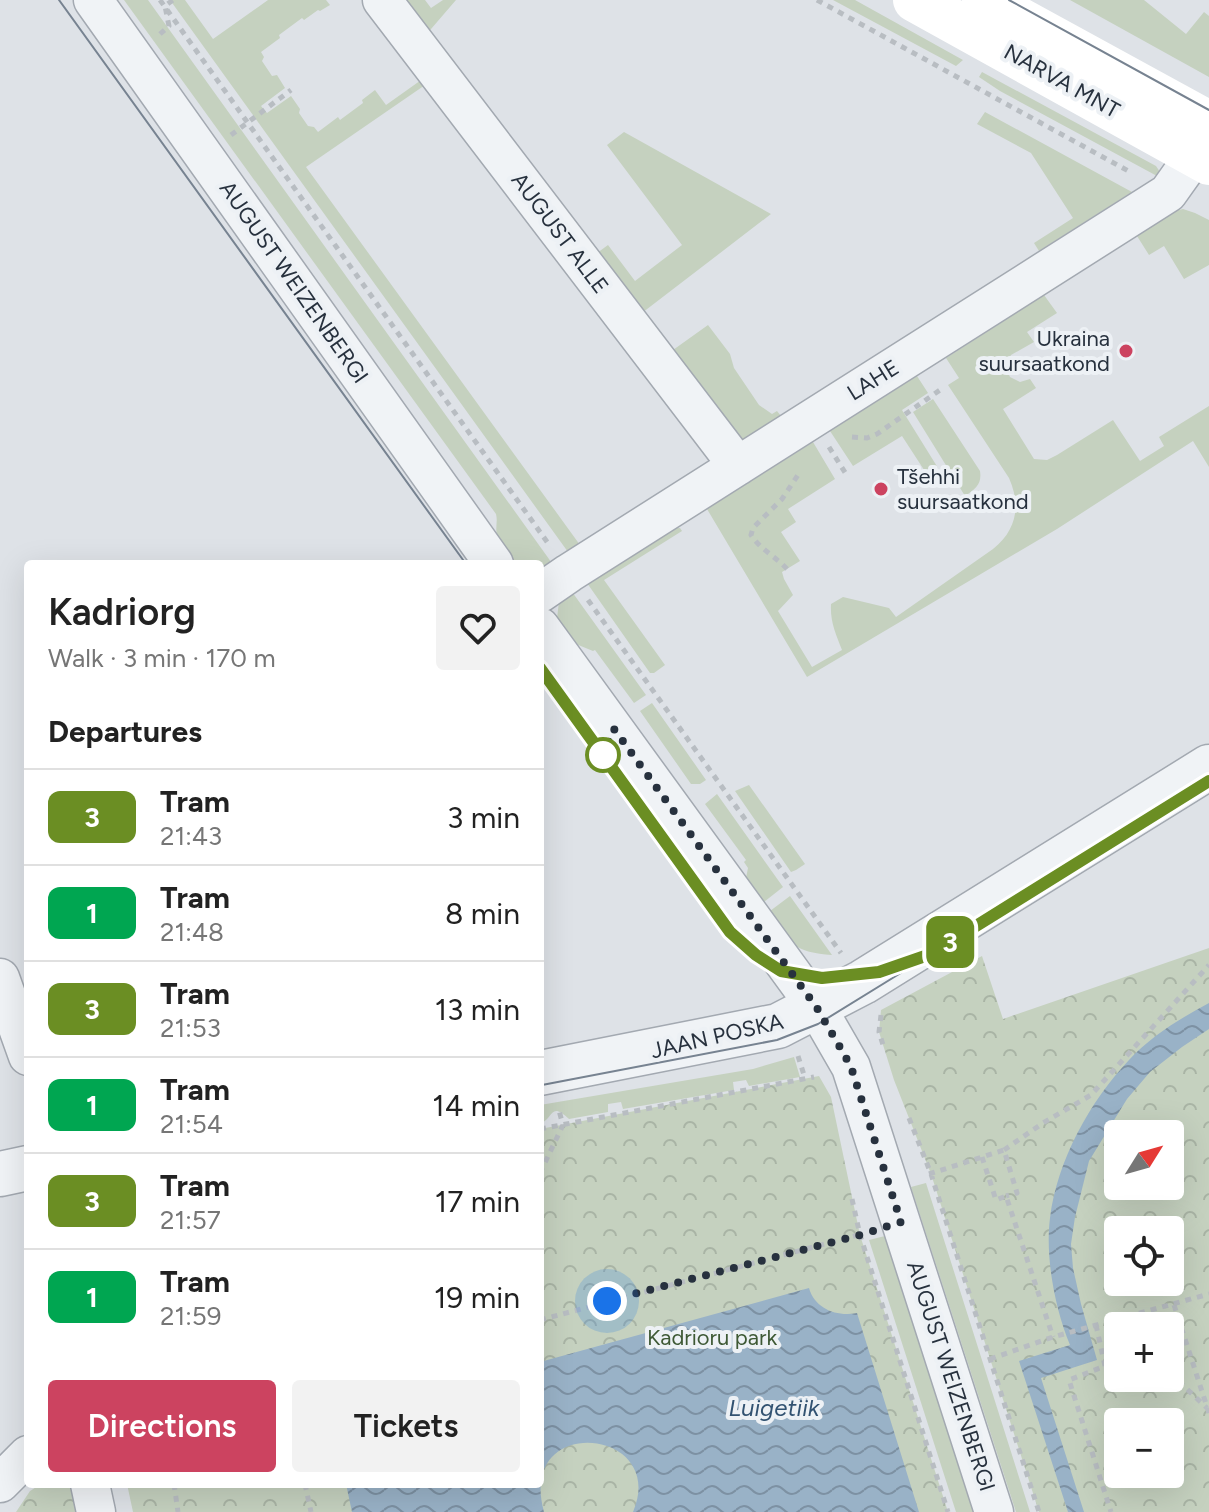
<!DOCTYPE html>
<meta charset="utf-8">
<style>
body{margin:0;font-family:Figtree,sans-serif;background:#f2f2f2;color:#222;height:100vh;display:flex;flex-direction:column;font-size:30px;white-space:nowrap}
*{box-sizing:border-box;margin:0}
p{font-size:26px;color:#767676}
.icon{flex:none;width:44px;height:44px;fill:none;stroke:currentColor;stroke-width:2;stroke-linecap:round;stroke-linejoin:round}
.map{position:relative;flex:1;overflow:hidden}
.drawer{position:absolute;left:24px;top:560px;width:520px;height:928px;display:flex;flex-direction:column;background:#fff;border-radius:8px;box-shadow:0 8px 32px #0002}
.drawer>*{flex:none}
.badge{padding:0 16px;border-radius:12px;font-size:28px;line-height:52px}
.needle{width:52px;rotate:53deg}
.controls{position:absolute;left:1104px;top:1120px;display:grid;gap:16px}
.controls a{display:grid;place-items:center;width:80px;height:80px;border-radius:8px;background:#fff;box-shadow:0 8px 32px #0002;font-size:40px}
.you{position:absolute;width:40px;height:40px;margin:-20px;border:6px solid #fff;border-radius:50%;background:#1a73e8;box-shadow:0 0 0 12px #1a73e833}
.map>.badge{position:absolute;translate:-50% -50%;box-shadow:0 0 0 4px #fff}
h2{padding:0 24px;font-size:30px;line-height:72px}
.round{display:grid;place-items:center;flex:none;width:84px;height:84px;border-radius:8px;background:#f2f2f2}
.summary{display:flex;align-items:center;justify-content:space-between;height:136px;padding:0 24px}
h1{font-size:38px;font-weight:600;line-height:60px}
.action{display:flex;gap:16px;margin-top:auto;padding:16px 24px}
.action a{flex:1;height:92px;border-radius:8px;background:#cc4360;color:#fff;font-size:32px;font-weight:600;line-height:92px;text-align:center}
.action a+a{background:#f2f2f2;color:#222}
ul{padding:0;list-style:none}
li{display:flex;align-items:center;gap:24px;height:96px;padding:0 24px;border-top:2px solid #e0e0e0}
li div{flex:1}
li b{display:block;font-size:30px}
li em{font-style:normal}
li .badge{min-width:88px;font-weight:700;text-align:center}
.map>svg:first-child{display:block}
.green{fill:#c5d1bf}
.forest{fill:url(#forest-crowns);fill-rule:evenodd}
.water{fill:url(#water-waves)}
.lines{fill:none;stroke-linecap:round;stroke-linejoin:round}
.minor-casing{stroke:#a3a9b1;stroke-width:41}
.tertiary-casing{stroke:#a3a9b1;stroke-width:47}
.path{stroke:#b8bdc2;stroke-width:5;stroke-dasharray:6 6;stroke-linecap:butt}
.minor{stroke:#f0f3f6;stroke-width:38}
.tertiary{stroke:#f0f3f6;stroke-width:44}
.secondary{stroke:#fff;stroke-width:44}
.tram{stroke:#778391;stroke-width:2}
.line-casing{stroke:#fff;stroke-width:18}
.line{stroke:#6b8e23;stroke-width:12}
.walk{stroke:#27313e;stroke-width:8;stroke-dasharray:0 14.4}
.poi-dot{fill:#cc4360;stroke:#edf1f5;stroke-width:3}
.stop-dot{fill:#fff;stroke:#6b8e23;stroke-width:4}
.labels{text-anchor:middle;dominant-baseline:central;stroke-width:8;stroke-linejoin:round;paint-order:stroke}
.street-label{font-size:22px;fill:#27313e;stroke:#edf1f5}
.poi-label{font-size:22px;fill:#27313e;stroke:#edf1f5;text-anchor:end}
.park-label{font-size:22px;fill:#3e5935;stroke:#edf1f5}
.water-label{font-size:24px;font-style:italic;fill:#325271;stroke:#edf1f5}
</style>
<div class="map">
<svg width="1209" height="1512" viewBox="0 0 1209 1512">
<defs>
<pattern id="forest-crowns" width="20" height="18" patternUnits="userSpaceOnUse" patternTransform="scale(2)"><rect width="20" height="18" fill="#c5d1bf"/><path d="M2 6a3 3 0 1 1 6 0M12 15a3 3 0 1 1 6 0" fill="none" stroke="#a9b4a5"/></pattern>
<pattern id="water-waves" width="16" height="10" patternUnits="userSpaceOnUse" patternTransform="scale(2)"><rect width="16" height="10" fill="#99b2c7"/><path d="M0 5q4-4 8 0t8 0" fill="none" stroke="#7d91a3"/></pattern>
</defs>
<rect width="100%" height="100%" fill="#dee2e7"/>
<path class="green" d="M124,0H148L554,566L540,573V564H514C508,555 498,546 497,535C495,527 498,522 496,514Z
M170,0H185L213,39L268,0H326L330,5L320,11L318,10L304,20L302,18L279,35L280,38L261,52L264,57L262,61L272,76L277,75L285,88L261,106L267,113L291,96L300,109L299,113L308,126L314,127L318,132L338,117L340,120L363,103L362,100L375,90L386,105L424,78L428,83L306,167L580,545L568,552Z
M398,0H425L431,8L443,0H456L425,36Z
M833,0H855L963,60L956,66Z
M1070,0H1144L1186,34L1204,12L1209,16V77Z
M982,72L1156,166L1160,172L1157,176L1000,91L979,77Z
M985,112L1132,192L1039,251L1034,243L1073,218L1031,153L977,124Z
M624,132L771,214L638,316L593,256L608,245L635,281L682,245L607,145Z
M1183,209L1195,213L1209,220V265L1184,279L1164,246L1149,255L1137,236L1175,211Z
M1044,295L1057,313L1027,332L1034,342L1011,355L1005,366L1010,377L1020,382L1030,379L1036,388L1003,409L1034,459L1047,460L1057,455L1113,420L1140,461L1164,446L1159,437L1209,406V467L1193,441L1057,529L807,677L707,509L813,442L835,479L788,509L796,522L781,532L800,561L782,572L784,579L793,595L778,611L812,667L842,650C836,634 830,622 831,604L843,597L889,608L896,617L993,549C1017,530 1021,505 1009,478L948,385L959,378L946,358Z
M708,325L730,354L734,368L759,405L772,414L777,411L781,416L734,447L666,355Z
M917,376L928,393L902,410L938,468L928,476L902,436L853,466L830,431Z
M933,399L980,471C982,484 976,489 965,496L913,412Z
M676,528H680L682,531L604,580L665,665L654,673H650L587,583Z
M570,589L646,695L634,703L595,650L593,651L571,642L557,618L559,602Z
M652,703L706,780L700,784H691L640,711Z
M749,785L805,864L796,870L791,872L735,791Z
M717,794L783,887L760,905L746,878L748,868L744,862L746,860L705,804Z
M790,896L832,955C796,953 786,942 766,914Z
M794,1057L800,1077L749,1086L746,1080L733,1082L734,1090L623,1109L621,1102L608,1104V1112L569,1119C550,1101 554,1118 540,1124V1105L753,1069Z
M926,1183L1030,1512H1016L911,1187Z
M885,1236L974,1512H956L869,1240Z"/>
<path class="forest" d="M1209,948V1512H1039L931,1174L894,1080L879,1032L881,1010L982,956L1003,1019ZM1118,1134H1170V1186H1118ZM1118,1230H1170V1282H1118ZM1118,1326H1170V1378H1118ZM1118,1422H1170V1474H1118Z
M819,1076L831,1097L860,1235L948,1512H133L127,1484H540V1129Z
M41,1484H63L77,1490L85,1512H16L30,1491Z"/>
<path class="water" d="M1209,1003V1029L1182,1047L1150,1072L1127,1099L1089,1161L1075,1217L1071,1244L1073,1268L1081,1304L1097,1360L1041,1378L1084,1512H1068L1019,1361L1070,1345C1055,1309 1045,1257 1050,1218C1057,1161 1090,1101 1129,1060C1151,1036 1181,1018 1209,1003Z
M809,1288C815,1309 837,1317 857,1313L919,1512H633C669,1428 516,1412 544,1512H352L346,1484H540V1362Z"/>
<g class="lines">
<g class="minor-casing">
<path id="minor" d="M93,0L494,564
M382,0L738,466
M540,593L569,573L1168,193L1195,155
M540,627L817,1008L851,1067L994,1512
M0,978L28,1056
M0,1483L28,1455
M90,1484L96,1512"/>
</g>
<g class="tertiary-casing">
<path id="tertiary" d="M540,1073L778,1026L863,982L1209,767
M0,1174L28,1168"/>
</g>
<path class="path" d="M160,0L550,546
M817,0L1132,173
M160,34L169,26L165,6L173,0
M231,135L291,90
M852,437L867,438L877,434L940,390
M829,447L846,474
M787,569C776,557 760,549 751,535L753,528L782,499L800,472
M588,600L841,953
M881,1015L879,1032L883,1045
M798,1056L805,1078
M909,1118L931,1174L1039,1512
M540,1129L814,1077
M1004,1150L1043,1123L1091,1095L1209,965
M982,1157L996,1200L1006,1196L1053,1337
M540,1173L563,1125L558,1107
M929,1174L1004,1150L1017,1193L1006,1196
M852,1199L860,1235L948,1512
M1174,1305L1209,1413
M540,1320L862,1234
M1107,1323L1118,1332
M1096,1325L1105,1366L1069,1380L1111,1512
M990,1359L1053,1337L1209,1294
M1170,1373L1207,1408
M174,1484L178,1512
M305,1484L311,1512"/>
<use href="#minor" class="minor"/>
<use href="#tertiary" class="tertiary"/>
<path class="secondary" d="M915,0L1209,163
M984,0L1209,123"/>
<path class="tram" d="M59,0L466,564
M1009,0L1209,110
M540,668L730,932L756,955L781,971L822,978L879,972L931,954L1209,781
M542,1085L777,1040L818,1024L904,971"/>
</g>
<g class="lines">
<g class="line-casing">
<path id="line" d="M540,668L730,932L756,955L781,971L822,978L879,972L931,954L1209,781"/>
</g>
<use href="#line" class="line"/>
<path class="walk" d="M603,755L614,729L817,1008L841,1049L851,1067L901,1222L860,1235L607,1301"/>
</g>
<g class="poi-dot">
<circle cx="1126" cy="351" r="8"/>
<circle cx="881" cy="489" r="8"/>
</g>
<circle class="stop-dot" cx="603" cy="755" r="16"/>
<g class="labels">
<g class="street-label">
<text transform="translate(1062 81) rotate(29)">NARVA MNT</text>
<text transform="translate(560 233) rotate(53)">AUGUST ALLE</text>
<text transform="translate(294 282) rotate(55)">AUGUST WEIZENBERGI</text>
<text transform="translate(873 380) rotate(-32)">LAHE</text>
<text transform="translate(717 1036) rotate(-13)">JAAN POSKA</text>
<text transform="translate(951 1376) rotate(72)">AUGUST WEIZENBERGI</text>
</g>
<g class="poi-label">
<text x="1110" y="338">Ukraina<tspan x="1110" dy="25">suursaatkond</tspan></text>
<text x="897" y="476" text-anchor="start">Tšehhi<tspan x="897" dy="25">suursaatkond</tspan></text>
</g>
<g class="park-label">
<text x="712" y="1337">Kadrioru park</text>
</g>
<g class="water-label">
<text x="774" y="1407">Luigetiik</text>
</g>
</g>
</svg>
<div class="controls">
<a><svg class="needle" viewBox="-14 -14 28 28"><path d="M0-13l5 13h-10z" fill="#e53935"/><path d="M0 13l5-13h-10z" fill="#767676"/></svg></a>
<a><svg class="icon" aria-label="locate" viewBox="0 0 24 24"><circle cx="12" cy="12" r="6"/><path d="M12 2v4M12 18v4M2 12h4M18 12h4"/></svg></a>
<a>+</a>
<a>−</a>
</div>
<div class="you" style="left:607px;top:1301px"></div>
<b class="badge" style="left:950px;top:942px;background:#6b8e23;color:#fff">3</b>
<section class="drawer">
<div class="summary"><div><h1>Kadriorg</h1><p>Walk · 3 min · 170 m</p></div><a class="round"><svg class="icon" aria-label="heart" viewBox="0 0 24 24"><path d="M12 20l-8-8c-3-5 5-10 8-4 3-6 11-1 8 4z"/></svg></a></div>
<h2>Departures</h2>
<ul>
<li><span class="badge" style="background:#6b8e23;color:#fff">3</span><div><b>Tram</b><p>21:43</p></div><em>3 min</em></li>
<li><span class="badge" style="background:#00a651;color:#fff">1</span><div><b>Tram</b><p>21:48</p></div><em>8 min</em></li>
<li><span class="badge" style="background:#6b8e23;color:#fff">3</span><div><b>Tram</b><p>21:53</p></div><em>13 min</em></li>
<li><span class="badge" style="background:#00a651;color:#fff">1</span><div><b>Tram</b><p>21:54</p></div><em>14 min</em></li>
<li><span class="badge" style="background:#6b8e23;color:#fff">3</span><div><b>Tram</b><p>21:57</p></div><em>17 min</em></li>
<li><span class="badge" style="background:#00a651;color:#fff">1</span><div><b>Tram</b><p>21:59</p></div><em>19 min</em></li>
</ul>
<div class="action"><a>Directions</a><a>Tickets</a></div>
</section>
</div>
